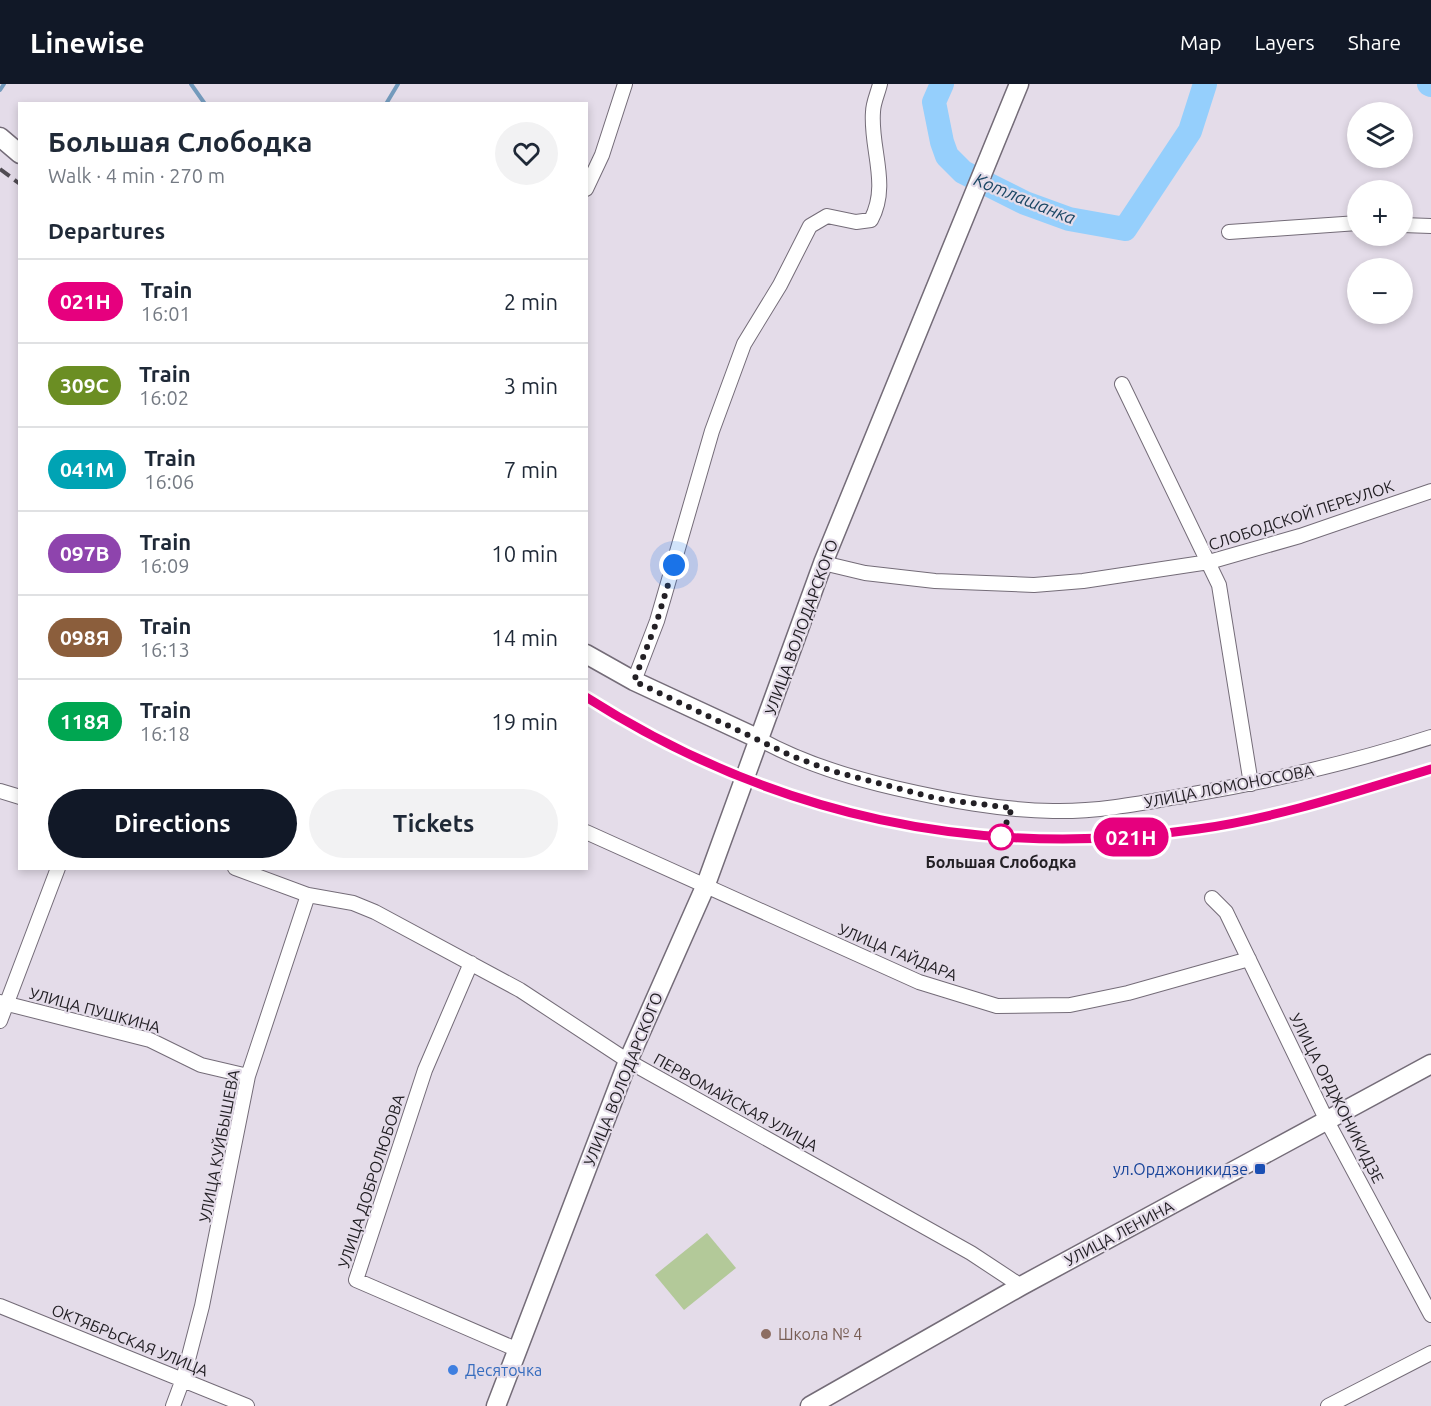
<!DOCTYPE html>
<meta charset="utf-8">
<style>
body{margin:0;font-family:Ubuntu,sans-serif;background:#f2f2f3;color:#1f2937;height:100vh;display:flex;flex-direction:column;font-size:22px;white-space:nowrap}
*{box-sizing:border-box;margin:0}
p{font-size:20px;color:#747a83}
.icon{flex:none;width:33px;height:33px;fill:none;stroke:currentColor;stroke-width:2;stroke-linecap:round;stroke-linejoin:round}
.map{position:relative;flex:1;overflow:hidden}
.drawer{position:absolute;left:18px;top:18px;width:570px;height:768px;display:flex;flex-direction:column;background:#fff;border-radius:0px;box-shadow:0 3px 9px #0003}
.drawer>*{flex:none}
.badge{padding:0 12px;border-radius:20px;font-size:21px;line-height:39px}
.tools{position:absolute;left:1347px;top:18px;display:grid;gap:12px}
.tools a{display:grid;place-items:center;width:66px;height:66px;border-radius:50%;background:#fff;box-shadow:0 3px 9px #0003;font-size:30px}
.you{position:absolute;width:30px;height:30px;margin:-15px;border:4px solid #fff;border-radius:50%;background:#1a73e8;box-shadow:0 0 0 9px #1a73e833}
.map>.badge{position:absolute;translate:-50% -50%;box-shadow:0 0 0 3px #fff}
h2{padding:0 30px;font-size:22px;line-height:54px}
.round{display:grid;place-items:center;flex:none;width:63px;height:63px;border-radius:32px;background:#f2f2f3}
.overview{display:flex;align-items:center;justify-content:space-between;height:102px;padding:0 30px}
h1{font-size:28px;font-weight:700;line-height:45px}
.action{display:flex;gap:12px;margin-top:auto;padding:12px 30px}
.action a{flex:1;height:69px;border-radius:36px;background:#111827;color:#fff;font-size:24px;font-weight:700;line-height:69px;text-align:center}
.action a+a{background:#f2f2f3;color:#1f2937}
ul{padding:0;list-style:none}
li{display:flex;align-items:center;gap:18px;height:84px;padding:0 30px;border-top:2px solid #e0e1e3}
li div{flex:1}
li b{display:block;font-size:22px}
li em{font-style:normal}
li .badge{min-width:66px;font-weight:700;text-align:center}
header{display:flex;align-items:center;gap:36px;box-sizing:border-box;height:84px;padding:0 30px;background:#111827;color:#fff}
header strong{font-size:28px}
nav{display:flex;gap:33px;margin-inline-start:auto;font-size:21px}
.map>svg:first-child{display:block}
.green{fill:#b3c999}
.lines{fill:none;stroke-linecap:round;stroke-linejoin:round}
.stream{stroke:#739abc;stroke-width:4}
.river{stroke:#95cffc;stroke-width:24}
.minor-casing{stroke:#746c78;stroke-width:16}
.major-casing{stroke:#746c78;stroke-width:21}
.minor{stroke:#fff;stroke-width:14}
.major{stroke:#fff;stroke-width:18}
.rail{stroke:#514c53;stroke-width:4;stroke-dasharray:12 6;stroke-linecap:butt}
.line-casing{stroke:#fff;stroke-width:14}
.line{stroke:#e6007e;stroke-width:9}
.walk{stroke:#232025;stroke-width:6;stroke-dasharray:0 10.8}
.stop-dot{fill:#fff;stroke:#e6007e;stroke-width:3}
.transit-dot{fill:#1a4fb4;stroke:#e4dce9;stroke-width:2}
.education-dot{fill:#8d6e63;stroke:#e4dce9;stroke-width:2}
.shop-dot{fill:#3f7fe0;stroke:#e4dce9;stroke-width:2}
.labels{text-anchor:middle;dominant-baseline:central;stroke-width:4.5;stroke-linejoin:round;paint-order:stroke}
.street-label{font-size:16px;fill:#232025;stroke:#e4dce9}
.stop-label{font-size:16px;font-weight:bold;fill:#232025;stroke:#e4dce9}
.transit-label{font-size:16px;fill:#164399;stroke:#e4dce9;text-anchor:end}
.education-label{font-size:16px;fill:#785e54;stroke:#e4dce9;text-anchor:start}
.shop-label{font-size:16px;fill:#366cbe;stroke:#e4dce9;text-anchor:start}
.water-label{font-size:18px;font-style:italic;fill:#1b4765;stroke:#e4dce9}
</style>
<header>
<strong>Linewise</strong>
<nav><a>Map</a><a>Layers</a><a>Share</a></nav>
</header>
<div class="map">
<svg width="1431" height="1322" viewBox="0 0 1431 1322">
<rect width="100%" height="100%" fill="#e4dce9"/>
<path class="green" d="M707,1149L736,1184L684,1226L655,1191Z"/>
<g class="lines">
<path class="stream" d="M191,0L205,20
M0,6L4,0
M386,20L398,0"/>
<path class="river" d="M942,0L934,18L942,58L947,72L963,88L1025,119L1069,135L1125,145L1190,47L1205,0
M1429,0L1431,1"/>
<g class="minor-casing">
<path id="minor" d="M586,105L602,71L625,0
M1402,141L1431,142
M1229,148L1358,139
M1122,300L1219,501L1251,700
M823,479L865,489L935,497L1034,501L1083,497L1209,478L1300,452L1431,407
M634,597L657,537L712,347L744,260L780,201L810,142L827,132L856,138L871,136C890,101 870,64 873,28C873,19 878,9 880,0
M759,655C802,679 848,693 895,704C947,716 999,726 1053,727C1098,728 1143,719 1188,711C1270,697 1351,679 1431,653
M0,707L20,713
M586,748L919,898L997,922L1070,921L1128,909L1249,875
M235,784L308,811L353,819L375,828L520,906L628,977L971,1169L1021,1202
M1212,814L1226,828L1327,1037L1431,1231
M471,879L425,986L356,1196L518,1266
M0,918L150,956L201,981L248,992
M0,937L58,784
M0,1222L247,1322
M173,1322L183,1295L202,1222L248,992L308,811
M1328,1322L1431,1269"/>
</g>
<g class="major-casing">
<path id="major" d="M0,53L20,70
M586,570L634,597L759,655
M496,1322L628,977L705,803L823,479L1019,0
M810,1322L1021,1202L1431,980"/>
</g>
<use href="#minor" class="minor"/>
<use href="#major" class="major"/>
<path class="rail" d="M0,85L20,100
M586,613C773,732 979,776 1198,745C1277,734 1355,708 1431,685"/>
</g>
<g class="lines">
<g class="line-casing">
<path id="line" d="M586,613C773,732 979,777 1198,745C1277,734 1355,708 1431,685"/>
</g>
<use href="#line" class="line"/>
<path class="walk" d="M674,481L657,537L634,597L792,672L832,687L939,715L1012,724L1001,753"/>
</g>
<circle class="stop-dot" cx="1001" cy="753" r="12"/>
<rect class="transit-dot" x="1254" y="1079" width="12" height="12" rx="3"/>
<circle class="education-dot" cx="766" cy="1250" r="6"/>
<circle class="shop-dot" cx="453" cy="1286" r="6"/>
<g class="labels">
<g class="street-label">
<text transform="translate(1301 431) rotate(-18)">СЛОБОДСКОЙ ПЕРЕУЛОК</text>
<text transform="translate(801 543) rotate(-70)">УЛИЦА ВОЛОДАРСКОГО</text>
<text transform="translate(1229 702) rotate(-11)">УЛИЦА ЛОМОНОСОВА</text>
<text transform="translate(898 868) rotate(22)">УЛИЦА ГАЙДАРА</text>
<text transform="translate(95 926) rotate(15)">УЛИЦА ПУШКИНА</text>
<text transform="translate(623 995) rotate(-68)">УЛИЦА ВОЛОДАРСКОГО</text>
<text transform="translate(1337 1014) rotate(63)">УЛИЦА ОРДЖОНИКИДЗЕ</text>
<text transform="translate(736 1018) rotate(29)">ПЕРВОМАЙСКАЯ УЛИЦА</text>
<text transform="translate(219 1062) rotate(-79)">УЛИЦА КУЙБЫШЕВА</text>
<text transform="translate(371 1097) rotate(-72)">УЛИЦА ДОБРОЛЮБОВА</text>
<text transform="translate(1119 1149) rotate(-28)">УЛИЦА ЛЕНИНА</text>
<text transform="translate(130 1256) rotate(22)">ОКТЯБРЬСКАЯ УЛИЦА</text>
</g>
<g class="stop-label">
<text x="1001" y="778">Большая Слободка</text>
</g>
<g class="transit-label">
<text x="1248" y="1085">ул.Орджоникидзе</text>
</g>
<g class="education-label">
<text x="778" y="1250">Школа № 4</text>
</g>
<g class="shop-label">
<text x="465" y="1286">Десяточка</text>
</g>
<g class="water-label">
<text transform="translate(1025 114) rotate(22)">Котлашанка</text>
</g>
</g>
</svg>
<div class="tools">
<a><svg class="icon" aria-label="layers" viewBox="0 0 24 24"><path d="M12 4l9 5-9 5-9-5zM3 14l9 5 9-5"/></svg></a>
<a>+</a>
<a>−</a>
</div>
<div class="you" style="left:674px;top:481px"></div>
<b class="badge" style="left:1131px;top:753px;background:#e6007e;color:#fff">021Н</b>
<section class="drawer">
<div class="overview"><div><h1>Большая Слободка</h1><p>Walk · 4 min · 270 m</p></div><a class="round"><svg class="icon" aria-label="heart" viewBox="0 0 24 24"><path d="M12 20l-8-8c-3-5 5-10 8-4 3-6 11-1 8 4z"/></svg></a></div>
<h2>Departures</h2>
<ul>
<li><span class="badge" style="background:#e6007e;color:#fff">021Н</span><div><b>Train</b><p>16:01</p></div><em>2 min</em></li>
<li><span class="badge" style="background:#6b8e23;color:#fff">309С</span><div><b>Train</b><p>16:02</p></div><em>3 min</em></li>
<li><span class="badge" style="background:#00a3b4;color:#fff">041М</span><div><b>Train</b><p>16:06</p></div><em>7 min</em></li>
<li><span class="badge" style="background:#8e44ad;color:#fff">097В</span><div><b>Train</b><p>16:09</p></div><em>10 min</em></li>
<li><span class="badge" style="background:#8b5e3c;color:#fff">098Я</span><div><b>Train</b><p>16:13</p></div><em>14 min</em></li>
<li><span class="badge" style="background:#00a651;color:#fff">118Я</span><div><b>Train</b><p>16:18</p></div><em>19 min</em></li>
</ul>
<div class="action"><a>Directions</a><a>Tickets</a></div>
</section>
</div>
